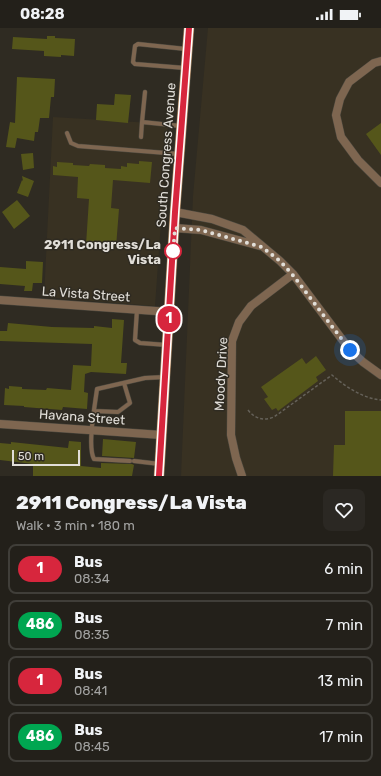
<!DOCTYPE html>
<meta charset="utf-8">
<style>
body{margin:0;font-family:Rubik,sans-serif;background:#2b2823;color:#f1f3f6;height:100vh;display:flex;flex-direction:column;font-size:15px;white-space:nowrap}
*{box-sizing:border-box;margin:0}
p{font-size:13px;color:#a3a3a2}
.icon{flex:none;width:22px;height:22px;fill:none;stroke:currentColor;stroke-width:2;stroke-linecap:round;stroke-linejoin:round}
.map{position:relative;height:448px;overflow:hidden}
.panel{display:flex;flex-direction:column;background:#23201a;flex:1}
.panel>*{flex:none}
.badge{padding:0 8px;border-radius:13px;font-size:14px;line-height:26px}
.scale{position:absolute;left:12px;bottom:10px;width:68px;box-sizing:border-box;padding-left:4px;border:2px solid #e1ded8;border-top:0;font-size:11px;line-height:14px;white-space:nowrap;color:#e1ded8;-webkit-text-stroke:3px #2f2b22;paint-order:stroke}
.you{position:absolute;width:20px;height:20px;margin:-10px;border:3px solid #fff;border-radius:50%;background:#1a73e8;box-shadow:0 0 0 6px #1a73e833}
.map>.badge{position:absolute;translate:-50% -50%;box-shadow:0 0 0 2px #fff}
.round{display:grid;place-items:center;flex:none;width:42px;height:42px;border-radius:8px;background:#2b2823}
.summary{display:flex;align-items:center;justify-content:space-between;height:68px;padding:0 16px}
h1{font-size:19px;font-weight:800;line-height:30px}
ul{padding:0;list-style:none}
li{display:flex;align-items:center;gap:12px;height:50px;margin:0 8px 6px;padding:0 8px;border:2px solid #403e39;border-radius:8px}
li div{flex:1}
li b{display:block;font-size:15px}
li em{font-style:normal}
li .badge{min-width:44px;font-weight:700;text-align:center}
.status{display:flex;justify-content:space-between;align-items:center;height:28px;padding:0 20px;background:#23201a;direction:ltr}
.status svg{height:11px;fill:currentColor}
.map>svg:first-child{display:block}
.built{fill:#383122}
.building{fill:#55561a}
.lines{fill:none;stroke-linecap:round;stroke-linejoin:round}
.service-casing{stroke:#4b483f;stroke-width:5}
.minor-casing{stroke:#4b483f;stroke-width:9}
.primary-casing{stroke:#4b483f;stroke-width:11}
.path{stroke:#656159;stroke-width:1.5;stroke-dasharray:3 2;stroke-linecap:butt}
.service{stroke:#7e6650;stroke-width:4}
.minor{stroke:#7e6650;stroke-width:8}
.primary{stroke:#d19e71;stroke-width:10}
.line-casing{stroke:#fff;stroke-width:9}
.line{stroke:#d7263d;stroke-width:6}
.walk{stroke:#e1ded8;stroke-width:4;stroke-dasharray:0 7.2}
.stop-dot{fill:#fff;stroke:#d7263d;stroke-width:2}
.labels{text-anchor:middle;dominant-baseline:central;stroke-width:3;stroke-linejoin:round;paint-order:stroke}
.street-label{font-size:13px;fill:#e1ded8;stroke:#2f2b22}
.stop-label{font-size:13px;font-weight:bold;fill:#e1ded8;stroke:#2f2b22;text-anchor:end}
</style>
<div class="status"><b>08:28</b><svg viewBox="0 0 49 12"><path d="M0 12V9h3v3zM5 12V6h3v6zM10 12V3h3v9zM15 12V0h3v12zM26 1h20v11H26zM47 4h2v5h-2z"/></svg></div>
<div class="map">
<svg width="381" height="448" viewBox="0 0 381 448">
<rect width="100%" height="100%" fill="#2f2b22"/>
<path class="built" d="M208,0H381V448H181L193,168Z
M53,89L168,96L155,278L44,269Z"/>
<path class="building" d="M47,8H55V10L75,11L74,28L61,27V29L44,28V23L12,21L13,9L47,11Z
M17,49L55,51L54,69H51L49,90H40L38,104H35L34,113L17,110L15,120L6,119L10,94L15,95Z
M115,66L131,67L128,95L96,92L97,76L114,77Z
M381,95V127L366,106Z
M33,125L34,140L23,142L21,126Z
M139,133L152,134L150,155L113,152L111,180L119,181L116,219L86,217L89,171L77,170L78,149L53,147V138L57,139V134L73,135V137L89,138L90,136L105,137V140L121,141V138L127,139V135L139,136Z
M22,148L34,153L28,169L17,165L22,152L23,153Z
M17,172L30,188L14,201L2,184Z
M26,233L43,234L42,255H33L32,263H24L25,258L0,256V239L26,241Z
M112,291L124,292L121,335H127L126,346L91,344L85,346L84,364L88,365L87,381L63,379L62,382L24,379V378L4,377L5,360L9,361V358L22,359V361L46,362L47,360L71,362L73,337L91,338L92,316L0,313V303H7L8,295L52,299L94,300V298L112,300Z
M316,328L326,342L316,349L318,353L278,383L276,380L272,382L264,371L268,369L261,359L302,330L306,336Z
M345,383H381V448H333L334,417H345Z
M103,411L136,414L134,430L102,428Z
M69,413L81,414V438L101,440V435L132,436L134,437L132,448H33V436L0,432V415L11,416V414L68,420Z"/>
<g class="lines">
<g class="service-casing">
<path id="service" d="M185,40L135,36L133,34L135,18L138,16L186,21
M145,64L142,94L181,98
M67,105L71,115L78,118L179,126
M141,109L142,94
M137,282L135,312L140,315L167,317
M94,383L118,384L130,375L124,355
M130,433L94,431C87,418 95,377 97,361L145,350L165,349
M134,433L160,436"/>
</g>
<g class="minor-casing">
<path id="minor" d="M381,33L374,35L349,54L340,71L336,87L341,109L358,132L381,155
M175,184L212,191L243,202L280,233L293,246L350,322L363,334L381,347
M175,200L201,202L260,218
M0,272L170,284
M0,396L162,407
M242,448L236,430L231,407L232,313L239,294L251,278L293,246"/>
</g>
<g class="primary-casing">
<path id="primary" d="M159,448L175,184L189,0"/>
</g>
<path class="path" d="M248,382C255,391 264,393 274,389L332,347C346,359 362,370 381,372"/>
<use href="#service" class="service"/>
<use href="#minor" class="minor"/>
<use href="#primary" class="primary"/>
</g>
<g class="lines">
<g class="line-casing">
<path id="line" d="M159,448L175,184L189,0"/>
</g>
<use href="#line" class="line"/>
<path class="walk" d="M173,223V225L175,200L201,202L262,219L280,233L292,246L350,322"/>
</g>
<circle class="stop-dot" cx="173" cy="223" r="8"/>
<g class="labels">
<g class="street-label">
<text transform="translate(166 127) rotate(-86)">South Congress Avenue</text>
<text transform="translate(86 266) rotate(4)">La Vista Street</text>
<text transform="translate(221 346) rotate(-87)">Moody Drive</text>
<text transform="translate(82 389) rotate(4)">Havana Street</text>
</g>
<g class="stop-label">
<text x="161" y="216">2911 Congress/La<tspan x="161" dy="15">Vista</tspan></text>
</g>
</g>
</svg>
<div class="scale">50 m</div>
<div class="you" style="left:350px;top:322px"></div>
<b class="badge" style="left:169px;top:291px;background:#d7263d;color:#fff">1</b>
</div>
<section class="panel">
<div class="summary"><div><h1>2911 Congress/La Vista</h1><p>Walk · 3 min · 180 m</p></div><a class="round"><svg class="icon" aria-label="heart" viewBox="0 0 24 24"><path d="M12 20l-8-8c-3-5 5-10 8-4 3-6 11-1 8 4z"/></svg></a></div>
<ul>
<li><span class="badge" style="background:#d7263d;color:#fff">1</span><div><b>Bus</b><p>08:34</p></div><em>6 min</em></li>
<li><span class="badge" style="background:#00a651;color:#fff">486</span><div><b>Bus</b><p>08:35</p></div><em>7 min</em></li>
<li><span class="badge" style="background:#d7263d;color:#fff">1</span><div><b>Bus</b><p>08:41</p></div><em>13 min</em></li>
<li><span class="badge" style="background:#00a651;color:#fff">486</span><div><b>Bus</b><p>08:45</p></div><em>17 min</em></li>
</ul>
</section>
